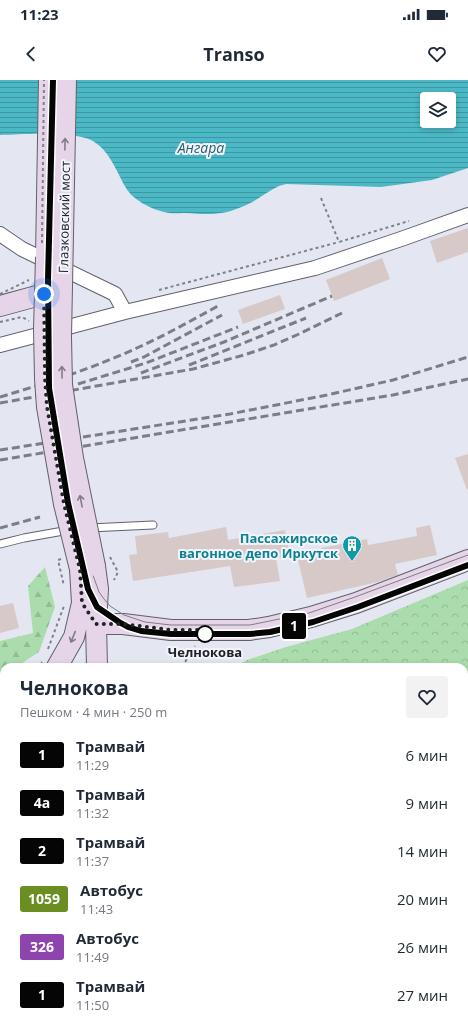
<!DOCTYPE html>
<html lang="ru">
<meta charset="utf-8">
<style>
body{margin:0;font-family:"Open Sans",sans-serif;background:#f2f2f3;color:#1f2937;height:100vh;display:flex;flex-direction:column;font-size:15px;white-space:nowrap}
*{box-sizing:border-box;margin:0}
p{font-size:13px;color:#747a83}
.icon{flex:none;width:22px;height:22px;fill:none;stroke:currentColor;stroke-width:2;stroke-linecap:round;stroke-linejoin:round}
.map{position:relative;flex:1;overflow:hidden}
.drawer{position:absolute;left:0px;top:583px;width:468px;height:364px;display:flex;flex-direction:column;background:#fff;border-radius:12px 12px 0 0;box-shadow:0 2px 6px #0003}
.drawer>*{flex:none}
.badge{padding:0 8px;border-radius:3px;font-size:14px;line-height:26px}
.tools{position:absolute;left:420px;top:12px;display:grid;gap:8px}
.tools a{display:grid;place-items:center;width:36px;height:36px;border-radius:4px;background:#fff;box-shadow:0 2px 6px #0003;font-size:20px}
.you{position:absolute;width:20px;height:20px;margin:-10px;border:3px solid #fff;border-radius:50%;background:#1a73e8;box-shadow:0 0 0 6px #1a73e833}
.map>.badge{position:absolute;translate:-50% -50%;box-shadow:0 0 0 2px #fff}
.round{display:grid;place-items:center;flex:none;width:42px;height:42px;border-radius:4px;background:#f2f2f3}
.head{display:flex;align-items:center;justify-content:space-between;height:68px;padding:0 20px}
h1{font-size:19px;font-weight:700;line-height:30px}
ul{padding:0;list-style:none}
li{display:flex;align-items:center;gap:12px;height:48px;padding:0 20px}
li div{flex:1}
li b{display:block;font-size:15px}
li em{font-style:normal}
li .badge{min-width:44px;font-weight:700;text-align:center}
.status{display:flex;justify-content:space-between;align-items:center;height:28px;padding:0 20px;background:#fff;direction:ltr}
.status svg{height:11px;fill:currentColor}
header{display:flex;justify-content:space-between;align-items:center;height:52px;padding:0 20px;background:#fff;font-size:18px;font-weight:700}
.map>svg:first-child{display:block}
.forest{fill:url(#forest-firs)}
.park{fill:url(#park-crowns)}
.water{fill:url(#water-rules);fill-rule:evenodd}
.building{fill:#d7c9c8}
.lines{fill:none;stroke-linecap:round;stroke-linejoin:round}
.lane-casing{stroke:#5f616a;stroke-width:9}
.street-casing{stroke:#5f616a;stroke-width:16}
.secondary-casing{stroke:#5f616a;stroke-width:22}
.path{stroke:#808088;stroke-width:2;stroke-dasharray:3 3;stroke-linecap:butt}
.lane{stroke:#fff;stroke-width:7}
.street{stroke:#fff;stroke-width:14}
.secondary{stroke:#e6d5e8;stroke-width:20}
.tram{stroke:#7d7e85;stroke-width:1}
.rail{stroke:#7d7e85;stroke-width:3;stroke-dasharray:8 4;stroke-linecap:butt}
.secondary-bridge-casing{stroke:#5f616a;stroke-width:22;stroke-linecap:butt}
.path-bridge{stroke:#808088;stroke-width:2;stroke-dasharray:3 3;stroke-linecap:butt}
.secondary-bridge{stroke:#e6d5e8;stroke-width:20}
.oneway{stroke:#847c87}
.line-casing{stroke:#fff;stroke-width:9}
.line{stroke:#050505;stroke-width:6}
.walk{stroke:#222226;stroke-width:4;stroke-dasharray:0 7.2}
.stop-dot{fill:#fff;stroke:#050505;stroke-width:2}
.labels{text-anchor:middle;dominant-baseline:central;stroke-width:4;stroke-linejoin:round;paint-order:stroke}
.street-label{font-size:13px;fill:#222226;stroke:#f2f4fd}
.culture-label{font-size:13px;font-weight:bold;fill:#0d838f;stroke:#f2f4fd;text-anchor:end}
.stop-label{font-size:13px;font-weight:bold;fill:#222226;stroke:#f2f4fd}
.water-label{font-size:14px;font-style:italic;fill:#266269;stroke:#f2f4fd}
</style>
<div class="status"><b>11:23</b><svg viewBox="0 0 49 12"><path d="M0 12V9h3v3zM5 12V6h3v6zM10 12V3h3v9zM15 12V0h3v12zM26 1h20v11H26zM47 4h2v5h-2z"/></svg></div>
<header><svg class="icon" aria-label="back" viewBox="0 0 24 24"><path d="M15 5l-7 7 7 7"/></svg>Transo<svg class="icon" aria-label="heart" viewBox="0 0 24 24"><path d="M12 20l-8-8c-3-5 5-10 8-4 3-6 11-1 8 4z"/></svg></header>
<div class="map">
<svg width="468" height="947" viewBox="0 0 468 947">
<defs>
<pattern id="forest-firs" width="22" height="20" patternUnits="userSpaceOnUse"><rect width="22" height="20" fill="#abdcad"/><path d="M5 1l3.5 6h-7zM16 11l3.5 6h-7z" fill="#93bc95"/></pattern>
<pattern id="park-crowns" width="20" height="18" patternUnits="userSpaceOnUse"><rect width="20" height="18" fill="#abdcad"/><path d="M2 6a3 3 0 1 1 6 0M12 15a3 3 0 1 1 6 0" fill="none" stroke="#93bc95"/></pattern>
<pattern id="water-rules" width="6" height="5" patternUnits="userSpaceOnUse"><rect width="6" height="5" fill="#4bb9c5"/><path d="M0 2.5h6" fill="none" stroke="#3e96a0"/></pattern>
</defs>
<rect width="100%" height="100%" fill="#e4e6f2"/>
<path class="forest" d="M45,487L55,527L39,572L16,587H4V594L0,595V561L33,553L28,506Z"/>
<path class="park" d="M468,500V601L464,603V587H233L247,580L286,567L352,549Z
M4,660V687L0,689V662Z"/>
<path class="water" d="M0,0H468V88L432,100L381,107L286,104L279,106C266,112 254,123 239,128C220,136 205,134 185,133C179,133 171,134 164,132C151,129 133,120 126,108C116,91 110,70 91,60C71,51 23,54 0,55ZM427,19H449V41H427Z"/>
<path class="building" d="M468,148V172L437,183L430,161Z
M382,178L390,199L334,221L326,200Z
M280,215L285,229L243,244L238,230Z
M468,374V409L467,410L455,378Z
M430,445L437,475L395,484L398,495L378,502L307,518L298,480L323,475L321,468L367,459L368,465L417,456L416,448Z
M226,447L228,460L285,450L290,476L276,478L280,501L234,507L230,486L133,501L129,475L137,474L135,456L168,452L169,458Z
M13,523L19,548L0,553V526Z"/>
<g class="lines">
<g class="lane-casing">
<path id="lane" d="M89,448L153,445
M0,464L24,458L69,450
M464,747L468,759
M464,862L468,860
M464,897L468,904
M325,943L327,947
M371,943L372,947"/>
</g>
<g class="street-casing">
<path id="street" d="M0,154L22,169L115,214L125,232
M0,265L125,232L315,188L404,158L468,135
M464,770L468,769
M464,787L468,793
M0,827L4,825"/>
</g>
<g class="secondary-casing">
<path id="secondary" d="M46,177L49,0
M0,226L44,214
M95,486L98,509L96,544L97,587
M96,544H123L171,550H249L269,547L311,537L356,523L468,480
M57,587L74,557L82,523L80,489
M0,640L4,637
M261,943L263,947"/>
</g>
<path class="path" d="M321,118L339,162L409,141
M159,210L339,162
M110,477L118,492L114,500
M61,479L58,480L64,506
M48,569L64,526
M37,587L42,582
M182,587L195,566
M215,587L216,586
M0,611L4,609
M464,928L468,930"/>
<use href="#lane" class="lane"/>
<use href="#street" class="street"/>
<use href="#secondary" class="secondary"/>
<path class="tram" d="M53,0L49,199V308L68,423L88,509L97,527L119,542L128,547L141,551L171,554H250L270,551L313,542L358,527L468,485
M62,0L56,263L57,308L76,422L90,487L99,512L104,519L110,526L124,535L145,542L171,545H250L309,533L355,517L468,475"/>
<path class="rail" d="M131,282L144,277L222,235
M189,285L306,238
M141,293L224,262L332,216
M78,304L146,283L238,247
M0,317C47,303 94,288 139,267C166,255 192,240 218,226
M0,323L193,289L244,275L274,265L299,254L342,233
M0,370L230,334L327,315L393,300L468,277
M0,380L393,315L468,299
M0,448L40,437"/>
<g class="secondary-bridge-casing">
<path id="secondary-bridge" d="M66,0L61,257L62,305L73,378L95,486
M46,177L44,249L45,299L47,327L64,424L80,489"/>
</g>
<path class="path-bridge" d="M42,163L44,0
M0,214L29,200
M0,242L22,237L29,241"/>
<use href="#secondary-bridge" class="secondary-bridge"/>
</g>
<defs><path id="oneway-shaft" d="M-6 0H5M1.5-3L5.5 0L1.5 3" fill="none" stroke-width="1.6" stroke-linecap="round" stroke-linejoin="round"/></defs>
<g class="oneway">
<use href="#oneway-shaft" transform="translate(65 64) rotate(-89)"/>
<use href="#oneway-shaft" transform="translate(62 292) rotate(-91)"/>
<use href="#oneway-shaft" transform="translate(81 421) rotate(-101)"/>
<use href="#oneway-shaft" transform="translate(73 557) rotate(112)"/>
</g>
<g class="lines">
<g class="line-casing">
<path id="line" d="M53,0L48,199L49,308L68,423L88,509L97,527L119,542L128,547L141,551L171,554H250L270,552L313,542L358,527L468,485"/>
</g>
<use href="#line" class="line"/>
<path class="walk" d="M44,214L45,299L47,327L64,424L80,490L82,523L96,544H123L171,550H205V554"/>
</g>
<defs>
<g id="building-pin" transform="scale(1)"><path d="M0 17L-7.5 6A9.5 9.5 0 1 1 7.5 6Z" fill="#0f9aa8" stroke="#f2f4fd"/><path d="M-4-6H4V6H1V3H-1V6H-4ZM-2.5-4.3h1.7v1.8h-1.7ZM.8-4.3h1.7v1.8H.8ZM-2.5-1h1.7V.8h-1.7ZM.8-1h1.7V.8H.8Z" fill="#fff"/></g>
</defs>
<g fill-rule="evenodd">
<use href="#building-pin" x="352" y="465"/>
</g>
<circle class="stop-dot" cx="205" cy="554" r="8"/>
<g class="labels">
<g class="street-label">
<text transform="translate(64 137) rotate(-89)">Глазковский мост</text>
</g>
<g class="culture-label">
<text x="338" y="458">Пассажирское<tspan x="338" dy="15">вагонное депо Иркутск</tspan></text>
</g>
<g class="stop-label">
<text x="205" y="572">Челнокова</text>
</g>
<g class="water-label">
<text x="201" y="67">Ангара</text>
</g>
</g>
</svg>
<div class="tools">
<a><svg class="icon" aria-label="layers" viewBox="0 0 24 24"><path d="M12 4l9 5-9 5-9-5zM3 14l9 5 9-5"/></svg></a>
</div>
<div class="you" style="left:44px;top:214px"></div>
<b class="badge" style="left:294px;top:546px;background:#050505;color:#fff">1</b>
<section class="drawer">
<div class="head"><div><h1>Челнокова</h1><p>Пешком · 4 мин · 250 m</p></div><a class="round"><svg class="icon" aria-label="heart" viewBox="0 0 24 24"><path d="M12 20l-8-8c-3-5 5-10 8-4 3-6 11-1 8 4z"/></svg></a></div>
<ul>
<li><span class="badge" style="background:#050505;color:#fff">1</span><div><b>Трамвай</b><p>11:29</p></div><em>6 мин</em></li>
<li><span class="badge" style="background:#050505;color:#fff">4a</span><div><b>Трамвай</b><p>11:32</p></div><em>9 мин</em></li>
<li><span class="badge" style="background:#050505;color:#fff">2</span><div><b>Трамвай</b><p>11:37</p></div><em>14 мин</em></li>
<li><span class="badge" style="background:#6b8e23;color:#fff">1059</span><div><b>Автобус</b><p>11:43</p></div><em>20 мин</em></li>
<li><span class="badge" style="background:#8e44ad;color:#fff">326</span><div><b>Автобус</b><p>11:49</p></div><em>26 мин</em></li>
<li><span class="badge" style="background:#050505;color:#fff">1</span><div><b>Трамвай</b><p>11:50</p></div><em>27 мин</em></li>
</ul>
</section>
</div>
